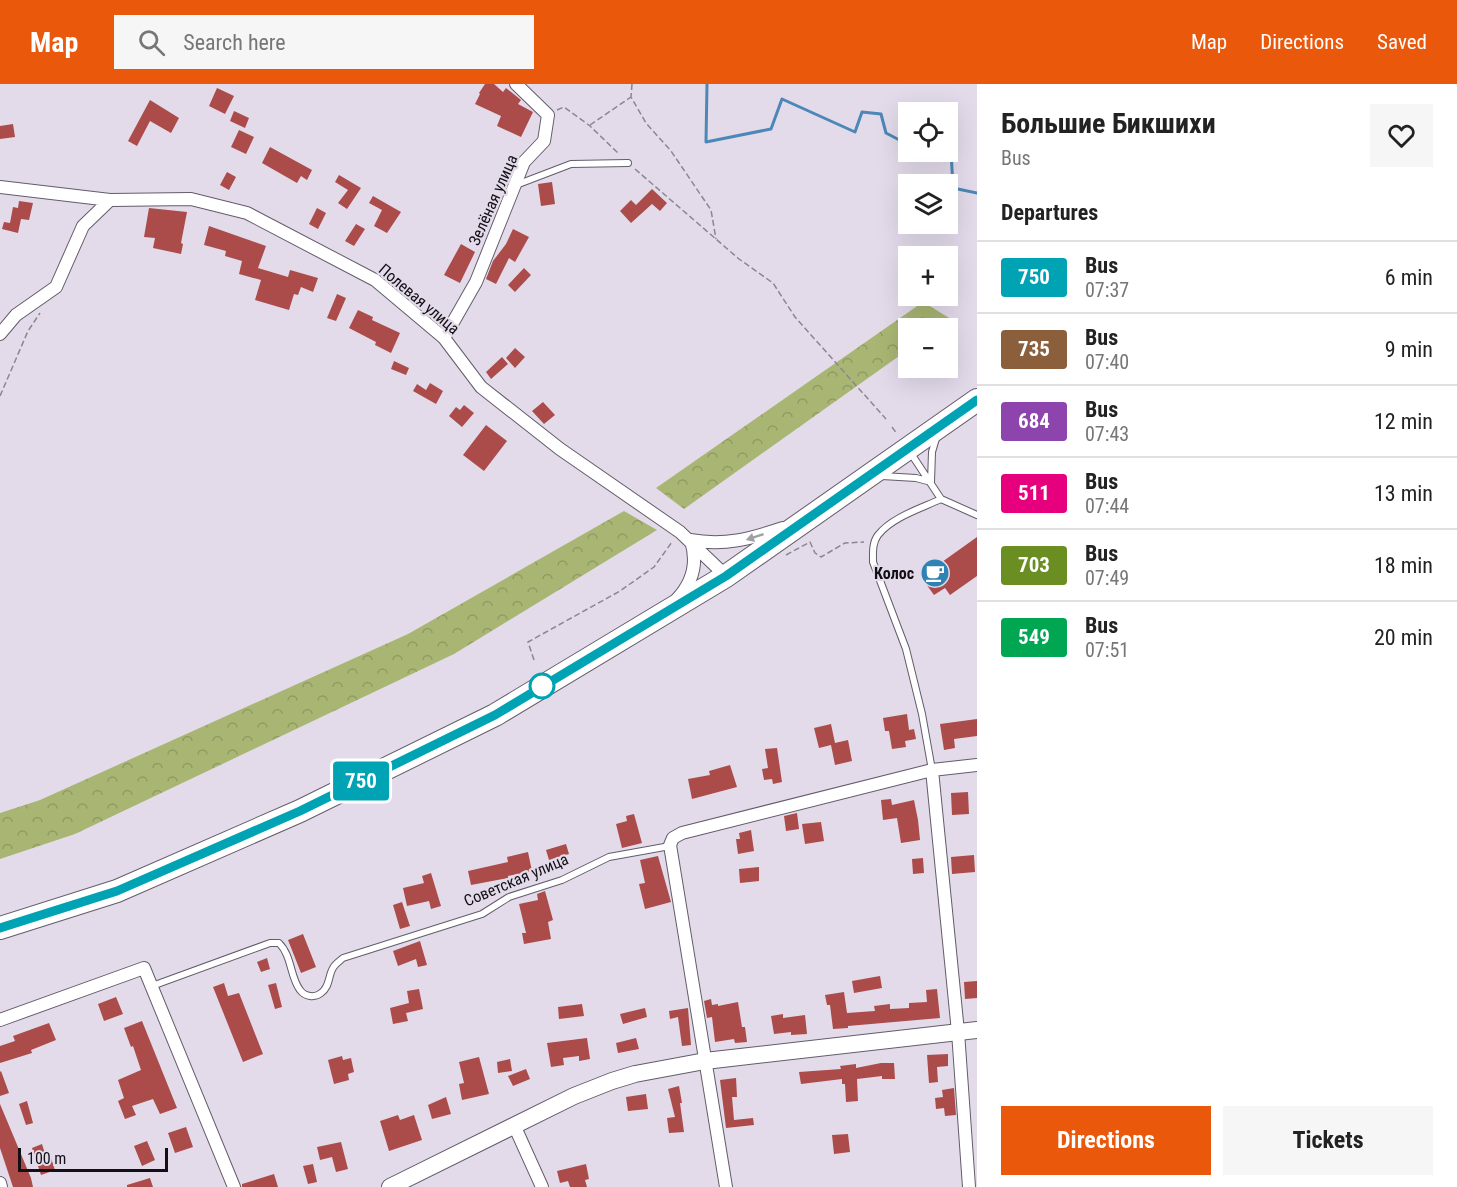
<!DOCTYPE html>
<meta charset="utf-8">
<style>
body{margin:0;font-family:"Roboto Condensed",sans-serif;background:#f6f6f6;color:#222;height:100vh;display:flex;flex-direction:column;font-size:22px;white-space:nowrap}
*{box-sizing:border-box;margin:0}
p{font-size:20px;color:#767676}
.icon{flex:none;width:33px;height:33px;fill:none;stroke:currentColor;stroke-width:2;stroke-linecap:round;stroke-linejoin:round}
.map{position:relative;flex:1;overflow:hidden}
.sheet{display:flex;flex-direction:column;background:#fff;width:480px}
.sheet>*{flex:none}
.badge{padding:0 12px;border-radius:4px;font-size:21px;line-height:39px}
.buttons{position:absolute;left:898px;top:18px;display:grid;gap:12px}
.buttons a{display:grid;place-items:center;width:60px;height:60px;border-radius:0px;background:#fff;box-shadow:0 6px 24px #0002;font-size:30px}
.scale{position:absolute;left:18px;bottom:15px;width:150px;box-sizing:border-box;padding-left:6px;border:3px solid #120f15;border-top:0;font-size:16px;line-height:21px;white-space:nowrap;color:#120f15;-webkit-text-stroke:4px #e3dbea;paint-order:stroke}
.map>.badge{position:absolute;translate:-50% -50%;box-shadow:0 0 0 3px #fff}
h2{padding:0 24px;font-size:22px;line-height:54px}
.round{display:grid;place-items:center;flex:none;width:63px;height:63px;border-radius:0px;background:#f6f6f6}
.overview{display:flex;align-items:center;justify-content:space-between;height:102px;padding:0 24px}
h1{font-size:28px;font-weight:700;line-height:45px}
.action{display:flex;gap:12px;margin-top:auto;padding:12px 24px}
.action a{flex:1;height:69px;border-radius:0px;background:#ea580c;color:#fff;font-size:24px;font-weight:700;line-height:69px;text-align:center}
.action a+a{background:#f6f6f6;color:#222}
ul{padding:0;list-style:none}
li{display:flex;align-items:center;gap:18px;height:72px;padding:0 24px;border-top:2px solid #e0e0e0}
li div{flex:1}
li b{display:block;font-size:22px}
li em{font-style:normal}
li .badge{min-width:66px;font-weight:700;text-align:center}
header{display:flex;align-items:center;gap:36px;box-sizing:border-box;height:84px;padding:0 30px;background:#ea580c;color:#fff}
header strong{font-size:28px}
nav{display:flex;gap:33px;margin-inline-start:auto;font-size:21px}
.search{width:420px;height:54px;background:#f6f6f6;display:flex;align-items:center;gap:15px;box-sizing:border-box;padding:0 21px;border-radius:0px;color:#767676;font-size:22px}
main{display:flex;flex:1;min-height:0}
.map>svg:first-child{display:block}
.forest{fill:url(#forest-crowns)}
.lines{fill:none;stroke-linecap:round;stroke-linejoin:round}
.stream{stroke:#4c87b7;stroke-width:3}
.building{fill:#ab4b4a}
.lane-casing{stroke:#635c69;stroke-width:8}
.street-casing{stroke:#635c69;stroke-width:14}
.secondary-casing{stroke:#635c69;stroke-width:18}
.highway-casing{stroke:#635c69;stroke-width:24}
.path{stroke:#8c8692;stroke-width:1.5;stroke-dasharray:6 3;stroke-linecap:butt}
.lane{stroke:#fff;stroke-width:6}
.street{stroke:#fff;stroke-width:12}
.secondary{stroke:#fff;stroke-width:16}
.highway{stroke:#fff;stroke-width:22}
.oneway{fill:#a09fa1}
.line-casing{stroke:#fff;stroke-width:14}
.line{stroke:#00a3b4;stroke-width:9}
.stop-dot{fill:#fff;stroke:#00a3b4;stroke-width:3}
.labels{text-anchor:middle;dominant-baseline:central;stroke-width:4.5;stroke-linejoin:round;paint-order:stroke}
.street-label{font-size:16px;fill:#120f15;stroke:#e3dbea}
.poi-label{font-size:16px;font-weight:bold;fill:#120f15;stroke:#e3dbea;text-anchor:end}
</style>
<header>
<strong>Map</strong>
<div class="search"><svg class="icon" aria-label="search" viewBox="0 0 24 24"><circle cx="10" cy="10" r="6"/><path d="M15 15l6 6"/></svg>Search here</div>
<nav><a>Map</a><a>Directions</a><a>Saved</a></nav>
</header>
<main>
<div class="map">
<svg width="977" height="1103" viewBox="0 0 977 1103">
<defs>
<pattern id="forest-crowns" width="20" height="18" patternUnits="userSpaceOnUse" patternTransform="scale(1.5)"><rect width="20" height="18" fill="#a9b673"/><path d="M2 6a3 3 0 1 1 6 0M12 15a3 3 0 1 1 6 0" fill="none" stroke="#909b63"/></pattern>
</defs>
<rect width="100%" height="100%" fill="#e3dbea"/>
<path class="forest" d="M923,218L951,235L937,244H909V265L684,425L656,404Z
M624,427L657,446L454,570L75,750L0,775V729L40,716L408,550Z"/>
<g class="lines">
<path class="stream" d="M707,0L706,58L771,45L782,15L855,48L862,28L881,30L886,49L909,61
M948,49L950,48L953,104L977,109"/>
</g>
<path class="building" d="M485,0H494L503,8L506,4L521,16L518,20L533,28L521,53L497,42L501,32L475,20L480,10L479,9Z
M217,4L234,12L225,30L209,22Z
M150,16L179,34L171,49L150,37L137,62L128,57Z
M234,27L249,34L245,44L230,37Z
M13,40L15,53L0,55V42Z
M239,46L254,53L246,70L231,63Z
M270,63L312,86L307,96L301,92L297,99L262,79Z
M227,88L236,93L229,106L220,101Z
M339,91L361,104L347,125L338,119L348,106L335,98Z
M552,98L555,120L541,122L538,100Z
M652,105L667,119L660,127L652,120L631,139L620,127L631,116L636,121Z
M373,112L401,128L387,149L374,142L382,126L369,119Z
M19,117L33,119L29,136L21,135L18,149L2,145L4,138L10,139L13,123L18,124Z
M149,124L187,128L181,159L183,160L181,170L153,164L155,154L144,153Z
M317,124L326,129L318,145L309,140Z
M356,140L365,145L354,162L345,157Z
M209,142L266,162L258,184L288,193L290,186L318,194L313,208L301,203L298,211L294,210L289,226L255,216L261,196L239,190L242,177L225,172L226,167L204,161Z
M513,145L529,153L515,178L509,174L496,200L486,195L493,177L506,160Z
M461,160L475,168L460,199L444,191Z
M524,184L531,191L515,208L508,201Z
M337,210L346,214L336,237L327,234Z
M358,226L373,233L372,236L400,249L391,269L375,261L376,258L349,244Z
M515,264L525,273L515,284L506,274Z
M502,273L508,280L491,295L486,288Z
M394,277L409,284L406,291L391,285Z
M430,299L443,307L436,320L413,307L417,300L426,306Z
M543,318L555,331L544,340L532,327Z
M464,321L474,329L462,343L449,332L456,323L460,326Z
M486,341L507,357L484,387L463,371Z
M977,453V492L950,511L945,504L934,511L921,493Z
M907,630L909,646L914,645L916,655L905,657L906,663L892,665L889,647H885L883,634Z
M977,635V652L954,655L955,664L944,666L940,640Z
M831,640L835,659L848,656L852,677L835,681L831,661L819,664L814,644Z
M777,664L782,698L773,700L772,695L764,696L762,685L768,684L765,665Z
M730,681L737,703L692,715L688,695L710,691L709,687Z
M968,708L969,730L952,731L951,709Z
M891,715L892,721L914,716L918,736L920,756L901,759L897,734L883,736L881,716Z
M797,729L799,745L786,747L784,732Z
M634,730L642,759L622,764L616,740L627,737L626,732Z
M821,738L824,757L805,760L802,740Z
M751,746L754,767L738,770L736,755H740L739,749Z
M566,760L569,770L549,776L546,766Z
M528,768L532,787L508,792V794L471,801L468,787L508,778L507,773Z
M974,771L975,788L952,790L951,773Z
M658,772L671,818L645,825L639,800L645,799L640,776Z
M923,774L924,789L913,790L912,775Z
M759,783V797L740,799L739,785Z
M431,789L441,822L431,825L429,817L407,822L403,804L424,799L422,792Z
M545,807L553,836L548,838L551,855L524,860L522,849H526L519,820L538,816L537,810Z
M402,818L410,842L400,845L393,821Z
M303,850L316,883L301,889L288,856Z
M420,857L427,881L418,883L416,875L398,882L393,867Z
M267,874L270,885L261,888L257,878Z
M880,892L882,904L854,909L852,897Z
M977,897V914L965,915L964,898Z
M224,899L228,912L239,909L263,970L243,978L213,903Z
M276,899L282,923L275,925L268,901Z
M419,905L423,925L406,929L408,937L393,940L390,924L409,919L407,907Z
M937,905L940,934L848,942V944L833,945L830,921H827L825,911L844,908L847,929L875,927L874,922L890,920V925L909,924V919L927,918L926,906Z
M116,913L123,930L104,937L98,920Z
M711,915L712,921L718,920V922L738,918L742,943H745L747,958L735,959L734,955L715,958L712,933L707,934L704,917Z
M582,920L584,932L559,935L558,923Z
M645,924L647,933L623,940L620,930Z
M688,924L691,961L682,962L678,933L670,935L669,927Z
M783,930V934L805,931L807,950L791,951V948L774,950L771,932Z
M142,937L177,1024L160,1030L153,1015L132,1022L136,1031L125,1035L118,1017L124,1014L118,996L141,986L133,962L131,963L124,944Z
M49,939L56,956L31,966L32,969L0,979V962L15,957L13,952Z
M587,954L590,975L579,977V972L563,974L564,981L551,983L547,959Z
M636,954L639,965L618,969L616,959Z
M948,970V982L937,983L938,998L929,999L927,971Z
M342,972L343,976L351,974L354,988L348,990L349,996L334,1000L328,976Z
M479,973L489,1010L462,1016L459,1000L464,999L459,978Z
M510,975L512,987L498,989L497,978Z
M881,979H894L895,995H882V992L857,995L858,1017L846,1018L845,1000H842V995L801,1000L799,988L841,985L840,982L856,980V984Z
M526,985L530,995L513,1002L508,992Z
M1,987L9,1009L0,1012V988Z
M736,994L737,1013H732L734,1036L753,1034L754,1041L726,1044L720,996Z
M679,1002L682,1019H680L684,1048L669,1049L667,1034L675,1033L668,1005Z
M954,1004L956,1031L945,1032L944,1024L936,1025L935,1014L943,1013L942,1006Z
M646,1010L648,1025L628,1027L626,1013Z
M446,1013L451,1030L432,1035L428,1021Z
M27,1017L33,1039L26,1041L19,1020Z
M0,1020L31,1094L33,1103H13L0,1064Z
M398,1031L400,1036L414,1031L422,1056L389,1067L380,1037Z
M186,1043L193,1063L175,1069L168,1049Z
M848,1050L850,1068L834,1070L832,1051Z
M147,1057L155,1076L142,1082L134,1062Z
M341,1058L348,1085L336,1088L332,1073L320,1076L317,1063Z
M42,1060L46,1073L50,1071L55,1086L41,1091L32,1064Z
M313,1080L317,1098L308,1100L303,1082Z
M586,1080L589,1095L585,1096L587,1103H570L568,1097L560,1099L557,1087Z
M274,1090L278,1103H242V1100Z
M150,1094L153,1103H127V1101Z"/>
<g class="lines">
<g class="lane-casing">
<path id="lane" d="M516,101L571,80L628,79
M910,368L941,415L977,431
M882,392L916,394L931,398L932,368L937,351
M932,686L922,630L906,565L873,478C873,469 872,459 878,451C892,433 922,424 941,415
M152,902L270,859H279C292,872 290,893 300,906C305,913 315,914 321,909C330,903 328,892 333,884C335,880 340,877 343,874L482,830L509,813L562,796L609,773L670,762"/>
</g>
<g class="street-casing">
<path id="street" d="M0,103L110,116L191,115L247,129L375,196L444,254L481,303L560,365L680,448L726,492
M0,250L16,231L56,203L83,142L110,116
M444,254L476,198L524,78L544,57L548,31L516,0
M690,456C725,462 750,455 783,444
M677,515C693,498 698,479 691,457
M932,686L958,948L969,1103
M0,936L144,884L234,1103
M514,1041L542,1103
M0,1099L1,1103
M726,1103L670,761L673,754L682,749L932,686L977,681"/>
</g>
<g class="secondary-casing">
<path id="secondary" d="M390,1103L574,1012L612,997L635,990L705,977L977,946"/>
</g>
<g class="highway-casing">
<path id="highway" d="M0,844L117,807L300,727L495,631L726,492L977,316"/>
</g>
<path class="path" d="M632,0L631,13L646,39L671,67L711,126L716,155
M557,26L564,23L590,42L619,70
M590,41L631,13
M635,85L739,175L773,199L795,233L886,335
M0,312L28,247L40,229
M892,343L897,350
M786,471L810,458L815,469L821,473L845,459L864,458
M534,576L528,558L620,507L654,483L672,458"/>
<use href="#lane" class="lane"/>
<use href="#street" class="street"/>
<use href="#secondary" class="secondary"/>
<use href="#highway" class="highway"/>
</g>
<defs><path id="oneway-solid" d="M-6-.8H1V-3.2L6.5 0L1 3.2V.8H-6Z" transform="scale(1.5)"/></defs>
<use class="oneway" href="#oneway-solid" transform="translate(755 453) rotate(162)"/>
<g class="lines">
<g class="line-casing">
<path id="line" d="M0,844L117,807L300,727L495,631L726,492L977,316"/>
</g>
<use href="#line" class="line"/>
</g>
<defs>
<g id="cafe-disc" transform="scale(1.5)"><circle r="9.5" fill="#2f83b3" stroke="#e3dbea"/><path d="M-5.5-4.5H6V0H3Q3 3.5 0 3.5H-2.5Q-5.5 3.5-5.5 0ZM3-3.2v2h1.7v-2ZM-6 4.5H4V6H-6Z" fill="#fff"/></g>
</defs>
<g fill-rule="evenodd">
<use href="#cafe-disc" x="935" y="489"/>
</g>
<circle class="stop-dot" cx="542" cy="602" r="12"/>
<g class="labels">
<g class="street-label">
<text transform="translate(493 116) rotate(-66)">Зелёная улица</text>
<text transform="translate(419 215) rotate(40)">Полевая улица</text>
<text transform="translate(516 796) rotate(-23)">Советская улица</text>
</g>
<g class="poi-label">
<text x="914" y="489">Колос</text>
</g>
</g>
</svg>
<div class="buttons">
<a><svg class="icon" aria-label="locate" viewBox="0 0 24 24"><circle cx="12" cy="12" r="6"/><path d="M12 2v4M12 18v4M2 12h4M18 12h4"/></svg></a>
<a><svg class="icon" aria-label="layers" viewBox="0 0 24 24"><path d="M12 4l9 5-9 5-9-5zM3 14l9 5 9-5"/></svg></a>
<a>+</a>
<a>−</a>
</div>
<div class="scale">100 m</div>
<b class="badge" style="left:361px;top:697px;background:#00a3b4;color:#fff">750</b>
</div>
<section class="sheet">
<div class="overview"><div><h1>Большие Бикшихи</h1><p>Bus</p></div><a class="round"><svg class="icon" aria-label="heart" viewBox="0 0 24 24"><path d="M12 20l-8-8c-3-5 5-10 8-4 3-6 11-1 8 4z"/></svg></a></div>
<h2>Departures</h2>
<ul>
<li><span class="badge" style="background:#00a3b4;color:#fff">750</span><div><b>Bus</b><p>07:37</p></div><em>6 min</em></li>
<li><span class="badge" style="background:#8b5e3c;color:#fff">735</span><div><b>Bus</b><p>07:40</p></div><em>9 min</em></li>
<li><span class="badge" style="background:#8e44ad;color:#fff">684</span><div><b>Bus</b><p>07:43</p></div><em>12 min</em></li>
<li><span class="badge" style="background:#e6007e;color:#fff">511</span><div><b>Bus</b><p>07:44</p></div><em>13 min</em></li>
<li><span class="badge" style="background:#6b8e23;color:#fff">703</span><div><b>Bus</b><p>07:49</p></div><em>18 min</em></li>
<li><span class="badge" style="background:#00a651;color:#fff">549</span><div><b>Bus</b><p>07:51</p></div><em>20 min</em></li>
</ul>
<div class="action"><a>Directions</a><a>Tickets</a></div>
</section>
</main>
